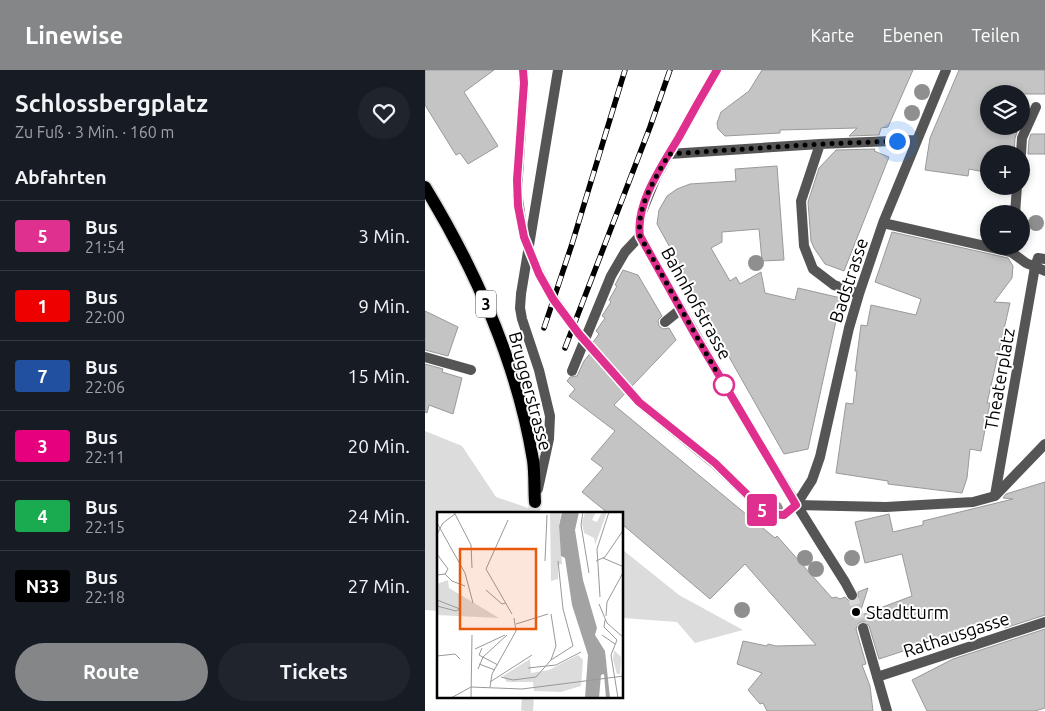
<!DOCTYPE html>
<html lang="de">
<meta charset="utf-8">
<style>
body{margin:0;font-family:Ubuntu,sans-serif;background:#20242c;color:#f1f3f6;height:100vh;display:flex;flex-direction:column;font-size:19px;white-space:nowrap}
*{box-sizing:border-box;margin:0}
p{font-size:16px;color:#9ea1a6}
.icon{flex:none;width:28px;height:28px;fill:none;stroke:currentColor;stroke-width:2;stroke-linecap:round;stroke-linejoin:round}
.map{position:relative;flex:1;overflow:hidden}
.sheet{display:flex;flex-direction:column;background:#171b24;width:425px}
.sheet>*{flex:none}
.badge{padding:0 10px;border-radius:4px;font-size:18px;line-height:32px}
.fabs{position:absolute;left:555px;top:15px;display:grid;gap:10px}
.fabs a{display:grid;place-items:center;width:50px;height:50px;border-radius:50%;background:#171b24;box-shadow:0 2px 8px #0003;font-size:25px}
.you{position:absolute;width:25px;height:25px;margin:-12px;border:4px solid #fff;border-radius:50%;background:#1a73e8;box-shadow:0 0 0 8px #1a73e833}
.map>.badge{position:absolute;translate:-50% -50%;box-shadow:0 0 0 2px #fff}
h2{padding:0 15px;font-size:19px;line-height:45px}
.round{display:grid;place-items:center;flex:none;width:52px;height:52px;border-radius:26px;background:#20242c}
.head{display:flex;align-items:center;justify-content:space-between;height:85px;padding:0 15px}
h1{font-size:24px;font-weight:600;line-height:38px}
.cta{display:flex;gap:10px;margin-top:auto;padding:10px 15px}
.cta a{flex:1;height:58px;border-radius:30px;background:#858687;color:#fff;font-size:20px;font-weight:600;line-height:58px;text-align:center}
.cta a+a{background:#20242c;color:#f1f3f6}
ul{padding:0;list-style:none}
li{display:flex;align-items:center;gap:15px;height:70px;padding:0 15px;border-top:1px solid #363941}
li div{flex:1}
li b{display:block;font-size:19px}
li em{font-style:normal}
li .badge{min-width:55px;font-weight:700;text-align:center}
header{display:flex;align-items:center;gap:30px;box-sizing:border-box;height:70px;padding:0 25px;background:#858687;color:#fff}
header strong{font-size:24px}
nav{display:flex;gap:28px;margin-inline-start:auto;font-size:18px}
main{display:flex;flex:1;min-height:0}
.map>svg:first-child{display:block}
.green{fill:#dcdcdc}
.building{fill:#c4c4c4;stroke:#999}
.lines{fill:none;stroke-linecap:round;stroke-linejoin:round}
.street-tunnel{stroke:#d9d9d9;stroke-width:10;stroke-dasharray:10 5;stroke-linecap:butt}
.primary-tunnel{stroke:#d9d9d9;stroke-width:12;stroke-dasharray:12 6;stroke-linecap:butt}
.primary-casing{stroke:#dbdbdb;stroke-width:15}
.lane{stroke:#555;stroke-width:10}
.street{stroke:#555;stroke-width:10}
.primary{stroke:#000;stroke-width:12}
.rail-casing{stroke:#000;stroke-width:5.5}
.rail{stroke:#fff;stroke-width:4;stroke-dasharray:11;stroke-linecap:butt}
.lane-bridge{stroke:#555;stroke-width:10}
.tree{fill:#8f8f8f}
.line-casing{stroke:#fff;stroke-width:11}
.line{stroke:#df3090;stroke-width:8}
.walk{stroke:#000;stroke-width:5;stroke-dasharray:0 9}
.stop-dot{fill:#fff;stroke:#df3090;stroke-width:2.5}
.poi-dot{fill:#000;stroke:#fff;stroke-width:2}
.labels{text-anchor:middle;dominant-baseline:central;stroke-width:4;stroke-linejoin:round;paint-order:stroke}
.shield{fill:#fff;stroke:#4c4c4c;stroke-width:1}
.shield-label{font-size:16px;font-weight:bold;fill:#000}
.street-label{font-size:18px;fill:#000;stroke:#fff}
.poi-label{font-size:18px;fill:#000;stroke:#fff;text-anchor:start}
.inset-road{fill:none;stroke:#999;stroke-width:1}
.view{fill:#e8590c;fill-opacity:0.15;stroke:#e8590c;stroke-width:2.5}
.inset-edge{fill:none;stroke:#000;stroke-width:2.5}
</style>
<header>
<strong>Linewise</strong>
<nav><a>Karte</a><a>Ebenen</a><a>Teilen</a></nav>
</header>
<main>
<section class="sheet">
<div class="head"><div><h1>Schlossbergplatz</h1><p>Zu Fuß · 3 Min. · 160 m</p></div><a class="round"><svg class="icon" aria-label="heart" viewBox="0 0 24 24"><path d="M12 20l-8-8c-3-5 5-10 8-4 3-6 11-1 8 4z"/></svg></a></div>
<h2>Abfahrten</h2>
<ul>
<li><span class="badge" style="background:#df3090;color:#fff">5</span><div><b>Bus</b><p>21:54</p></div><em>3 Min.</em></li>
<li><span class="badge" style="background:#e00;color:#fff">1</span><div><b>Bus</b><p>22:00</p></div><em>9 Min.</em></li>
<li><span class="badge" style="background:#20509f;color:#fff">7</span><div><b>Bus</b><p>22:06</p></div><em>15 Min.</em></li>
<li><span class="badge" style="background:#e6007e;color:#fff">3</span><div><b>Bus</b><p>22:11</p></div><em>20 Min.</em></li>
<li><span class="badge" style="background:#1aaa50;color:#fff">4</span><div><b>Bus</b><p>22:15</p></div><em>24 Min.</em></li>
<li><span class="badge" style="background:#000;color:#fff">N33</span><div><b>Bus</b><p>22:18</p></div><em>27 Min.</em></li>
</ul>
<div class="cta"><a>Route</a><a>Tickets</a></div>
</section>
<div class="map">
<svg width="620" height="641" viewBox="0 0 620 641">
<rect width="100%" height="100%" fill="#fff"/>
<path class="green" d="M0,361L37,376L71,427L118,443H14V541L0,540Z
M198,480L254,525L318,560L270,573L252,552L198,548Z"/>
<path class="building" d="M0,0H69L39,22L73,76L43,94L35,83L31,85L0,35Z
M337,0H488L463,57L456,58L454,65L424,66L432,58L355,60V63L300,66L293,59L292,53L296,42L324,21Z
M534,0H620V24H564V56L592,62L590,68L589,84H564V103L544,99L543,106L500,100L505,68Z
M606,64H620V84H603L604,70Z
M450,79L449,81L464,87L419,201L400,194L389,178L386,171L383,132L394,98L411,80Z
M352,96L359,190L337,191L334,159L297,162V172L286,178L305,211L311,207L315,214L336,202L340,223L370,230L373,218L416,228L383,379L359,384L257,204L259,203L232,154L234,140L242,126L252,119L265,114L311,111L310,99Z
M467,162L583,188L588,196L587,208L569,232L585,233L562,333H565L556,381L545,379L542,408L537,423L463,414V411L411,403L421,333L428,334L432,301H430L436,255L442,256L446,235L491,245L496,229L450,212Z
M198,200L213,205L237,246L233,250L234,256L238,259L244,258L251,270L189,335L350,468L352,466L407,528L411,527L415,529L420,527L424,531H430L433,528V522L443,518L434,546L487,526L477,484L440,493L430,452L464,444L468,462L498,455V451L588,429L578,428L581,424L620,412V545L580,558L576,549L454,589L444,556L440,552H436L433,554L431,559L441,594L437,595L445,616L448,641H342L338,633L335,634L323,620L337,603L312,594L318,571L342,576L343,574L351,576L391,575L320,494L285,529L198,455V444H184L157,422L178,398L166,389L190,361L144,326L150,319L142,311L145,307L152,306L159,291L167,281L164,278L174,264L171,261L180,248L177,246L186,232L184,230L192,216L190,215Z
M0,241L33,257L23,286L0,280Z
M0,294L18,299L17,302L37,308L28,344L4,335L2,343L0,342Z
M620,559V638L610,641H502L487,610L528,589Z"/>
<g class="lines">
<path class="street-tunnel" d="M97,156C115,227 167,279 214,332
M427,525L438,558"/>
<path class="primary-tunnel" d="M109,443L110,432
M102,641L103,627"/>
<g class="primary-casing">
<path id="primary" d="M0,117C51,201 92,292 108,390C110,404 109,418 110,432"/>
</g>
<path class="lane" d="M596,84L597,68L611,37
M590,144L592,116
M610,197L613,188L620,189
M96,224L95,238L97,249L114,300L125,346L124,369L113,419
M240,252L256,239
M147,301L186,206L200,182L215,166"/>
<path class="street" d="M292,0L231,107L216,144L214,159L215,166C280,283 348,399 420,512L427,525
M395,74L376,131L379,176L388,199L409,215L434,224
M244,84L395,74L491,70
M458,153L586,182L601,193L620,201
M97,156L92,122L99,13L98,0
M0,287L46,300
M214,332L289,393L342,444L359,445L371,435L387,410L395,387L424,258L434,224L458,153L521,0
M570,425L610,197
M371,435L461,437L548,432L570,426L620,374
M438,558L462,641
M452,607L620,552"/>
<use href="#primary" class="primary"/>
<g class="rail-casing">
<path id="rail" d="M119,258L147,174L200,0
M140,278L225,57L245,0"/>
</g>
<use href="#rail" class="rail"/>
<path class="lane-bridge" d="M96,224L133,0"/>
</g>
<g class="tree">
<circle cx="497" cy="22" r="8"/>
<circle cx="487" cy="43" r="8"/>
<circle cx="611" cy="153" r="8"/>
<circle cx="331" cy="193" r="8"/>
<circle cx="350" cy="439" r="8"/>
<circle cx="380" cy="488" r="8"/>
<circle cx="427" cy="488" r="8"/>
<circle cx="391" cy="499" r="8"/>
<circle cx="317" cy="540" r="8"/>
</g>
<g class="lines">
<g class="line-casing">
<path id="line" d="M98,0L99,13L92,110L93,136L99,167L114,204L128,229L154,264L214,332L290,393L342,444L359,445L371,435L269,263L215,166C210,134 238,94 254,67C266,45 279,22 292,0"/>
</g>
<use href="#line" class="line"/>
<path class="walk" d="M299,315L215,166C211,137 230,109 244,84L395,74L472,71"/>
</g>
<circle class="stop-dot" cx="299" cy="315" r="10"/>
<circle class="poi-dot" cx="431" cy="542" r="5"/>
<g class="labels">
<rect class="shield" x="51" y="220.5" width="20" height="27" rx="4"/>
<g class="shield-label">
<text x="61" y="234">3</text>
</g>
<g class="street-label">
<text transform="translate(423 210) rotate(-72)">Badstrasse</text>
<text transform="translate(272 233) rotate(61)">Bahnhofstrasse</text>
<text transform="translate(574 309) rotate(-80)">Theaterplatz</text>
<text transform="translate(106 321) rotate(75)">Bruggerstrasse</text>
<text transform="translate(531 564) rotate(-18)">Rathausgasse</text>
</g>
<g class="poi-label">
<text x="441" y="542">Stadtturm</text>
</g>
</g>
<g transform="translate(12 442)">
<rect width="186" height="186" fill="#fff"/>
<path d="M113,0H124L122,14L125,52L121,53V67L114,69ZM148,0H159L155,8L160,10L165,0H170L158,33L157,26L147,21L145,11ZM11,68L12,76L62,106L0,103V72ZM177,138L184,145L183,162H180L176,147ZM141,143L146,148L144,174L124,180L97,179L96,170H70L66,164L93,147L94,161L112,158Z" fill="#dcdcdc"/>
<path d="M125,0H142L138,18L146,68L160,116L158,123L168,139L173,186H169L167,162L164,163L162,186H148L151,143L135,93L128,46L124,44L122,14Z" fill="#a3a3a3"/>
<path class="inset-road" d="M17,0L34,33L35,56M146,0L144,13L152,61M71,8L49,57L75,102M0,11L28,61L36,91M0,22L6,11L18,2M0,42L11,57L8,62L0,63M166,46L187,55M108,49L110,3M159,49L168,45L187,17M8,62L15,69L28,74M49,78L65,92L69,91M163,85L160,37L172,0M0,88L23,97L19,99L0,94M162,92L170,111L187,126M114,102L119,134L114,148M169,104L170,90L187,59M168,108L167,115L180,128L174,143L181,186M79,112L111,102M165,123L178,132M45,136L42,143L61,153M38,137L68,123M0,144L18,142L23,147M42,152L58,158M91,156L119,153L144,140M41,157L46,145L70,123M64,165L76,168L99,165L114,148L136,134L126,97L121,49M53,170L95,143M53,175L55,162L79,119L77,106M14,186L34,175L85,177L187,164M34,186L35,123"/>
<path class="view" d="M23,37H99V117H23Z"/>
<rect width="186" height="186" class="inset-edge"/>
</g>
</svg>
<div class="fabs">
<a><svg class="icon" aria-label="layers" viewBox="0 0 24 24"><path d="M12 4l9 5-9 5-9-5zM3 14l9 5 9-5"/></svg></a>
<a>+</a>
<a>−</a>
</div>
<div class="you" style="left:472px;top:71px"></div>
<b class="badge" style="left:337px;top:440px;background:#df3090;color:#fff">5</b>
</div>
</main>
